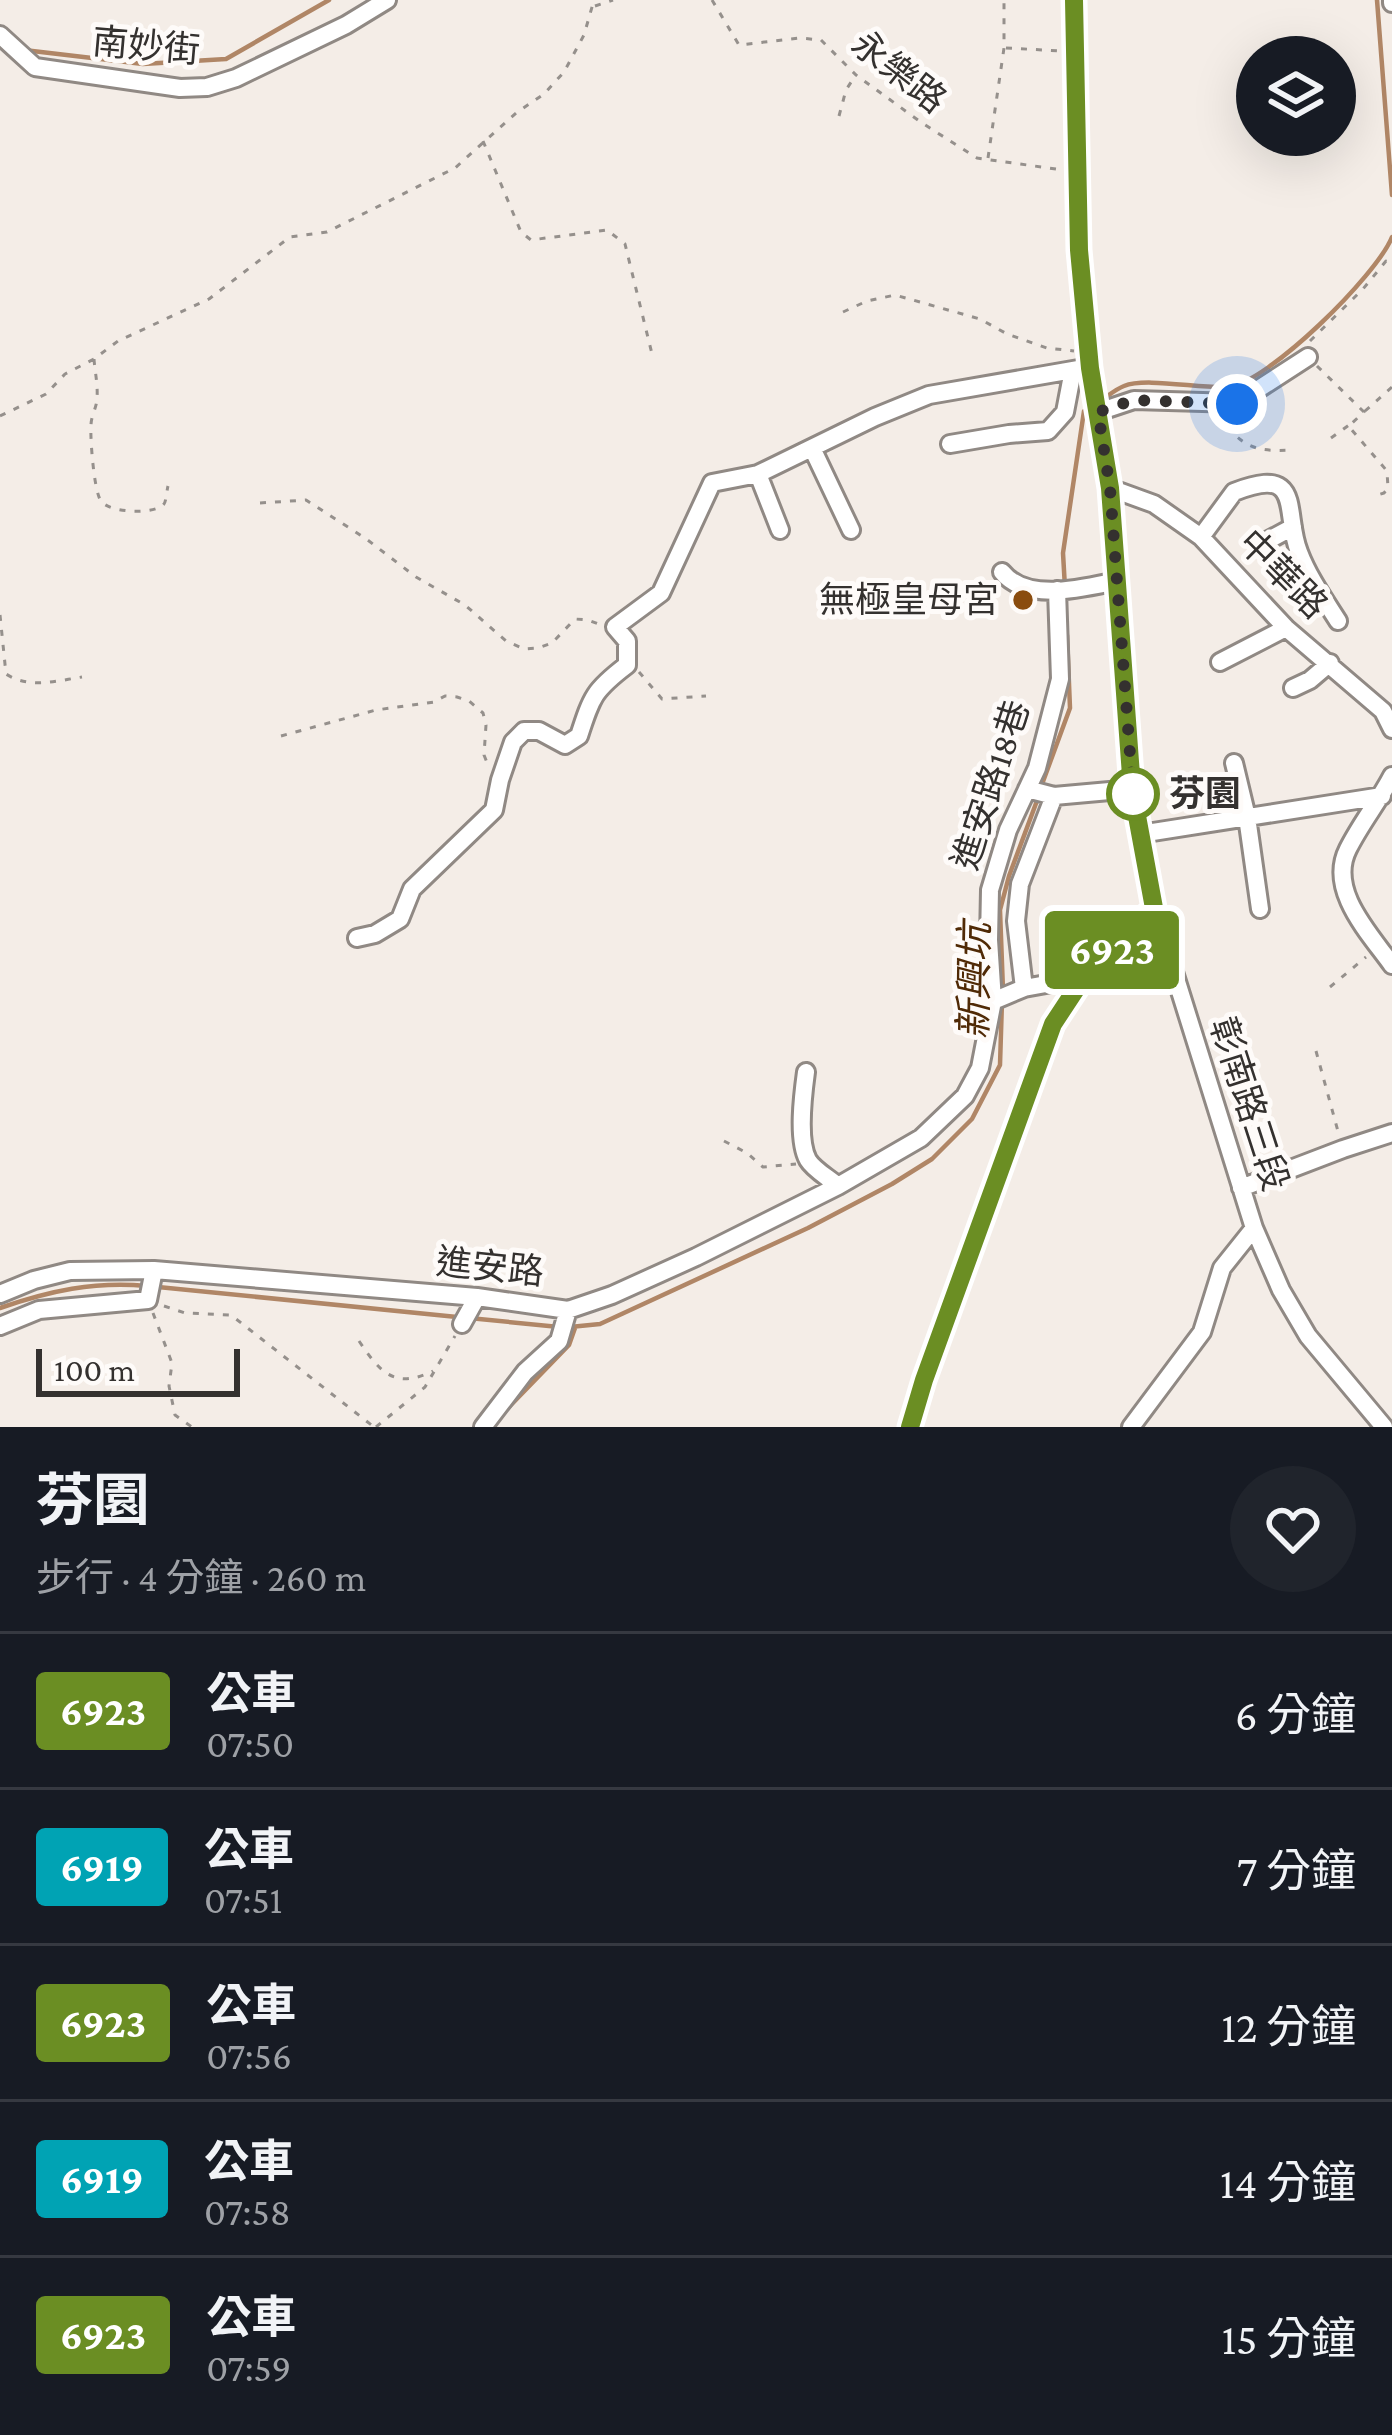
<!DOCTYPE html>
<html lang="zh-TW">
<meta charset="utf-8">
<style>
body{margin:0;font-family:"Crimson Pro","Noto Sans TC",serif;background:#20242c;color:#f1f3f6;height:100vh;display:flex;flex-direction:column;font-size:45px;white-space:nowrap}
*{box-sizing:border-box;margin:0}
p{font-size:39px;color:#9ea1a6}
.icon{flex:none;width:66px;height:66px;fill:none;stroke:currentColor;stroke-width:2;stroke-linecap:round;stroke-linejoin:round}
.map{position:relative;height:1427px;overflow:hidden}
.side{display:flex;flex-direction:column;background:#171b24;flex:1}
.side>*{flex:none}
.badge{padding:0 24px;border-radius:9px;font-size:42px;line-height:78px}
.controls{position:absolute;left:1236px;top:36px;display:grid;gap:24px}
.controls a{display:grid;place-items:center;width:120px;height:120px;border-radius:50%;background:#171b24;box-shadow:0 12px 48px #0002;font-size:60px}
.scale{position:absolute;left:36px;bottom:30px;width:204px;box-sizing:border-box;padding-left:12px;border:6px solid #34312f;border-top:0;font-size:33px;line-height:42px;white-space:nowrap;color:#34312f;-webkit-text-stroke:9px #fefbf9;paint-order:stroke}
.you{position:absolute;width:60px;height:60px;margin:-30px;border:9px solid #fff;border-radius:50%;background:#1a73e8;box-shadow:0 0 0 18px #1a73e833}
.map>.badge{position:absolute;translate:-50% -50%;box-shadow:0 0 0 6px #fff}
.round{display:grid;place-items:center;flex:none;width:126px;height:126px;border-radius:63px;background:#20242c}
.overview{display:flex;align-items:center;justify-content:space-between;height:204px;padding:0 36px}
h1{font-size:57px;font-weight:700;line-height:90px}
ul{padding:0;list-style:none}
li{display:flex;align-items:center;gap:36px;height:156px;padding:0 36px;border-top:3px solid #363941}
li div{flex:1}
li b{display:block;font-size:45px}
li em{font-style:normal}
li .badge{min-width:132px;font-weight:700;text-align:center}
.map>svg:first-child{display:block}
.lines{fill:none;stroke-linecap:round;stroke-linejoin:round}
.stream{stroke:#b08666;stroke-width:4.5}
.minor-casing{stroke:#908984;stroke-width:22}
.path{stroke:#95908c;stroke-width:3;stroke-dasharray:6 9;stroke-linecap:butt}
.minor{stroke:#fff;stroke-width:16}
.line-casing{stroke:#fff;stroke-width:27}
.line{stroke:#6b8e23;stroke-width:18}
.walk{stroke:#34312f;stroke-width:12;stroke-dasharray:0 21.6}
.poi-dot{fill:#8a4c0e;stroke:#fefbf9;stroke-width:4.5}
.stop-dot{fill:#fff;stroke:#6b8e23;stroke-width:6}
.labels{text-anchor:middle;dominant-baseline:central;stroke-width:10;stroke-linejoin:round;paint-order:stroke}
.street-label{font-size:36px;fill:#34312f;stroke:#fefbf9}
.poi-label{font-size:36px;fill:#34312f;stroke:#fefbf9;text-anchor:end}
.stop-label{font-size:36px;font-weight:bold;fill:#34312f;stroke:#fefbf9;text-anchor:start}
.water-label{font-size:39px;font-style:italic;fill:#502a06;stroke:#fefbf9}
</style>
<div class="map">
<svg width="1392" height="1427" viewBox="0 0 1392 1427">
<rect width="100%" height="100%" fill="#f4ede7"/>
<g class="lines">
<path class="stream" d="M1377,0L1392,195
M24,50L143,64L226,59L329,0
M1100,401C1108,396 1116,389 1124,386C1146,377 1201,389 1228,387C1268,383 1377,275 1392,237
M1065,588L1063,553L1084,411L1090,407
M1041,787L1070,708L1067,635
M1003,990L1000,910L1009,876L1038,798
M158,1287L457,1317
M0,1308C49,1291 94,1281 147,1286
M469,1318L559,1327
M570,1327L600,1324L808,1228L892,1184L932,1159L972,1119L1000,1065L1002,1001
M508,1408L569,1345L575,1328"/>
<g class="minor-casing">
<path id="minor" d="M1074,0L1079,250L1090,367L1110,488L1132,789L1154,908L1254,1228L1281,1290L1308,1336L1384,1427
M1392,0V3
M0,35L35,67L180,88L207,87L236,78L346,25L387,0
M1098,412L1134,400L1237,403L1308,357
M950,444L1009,434L1048,431L1065,412L1073,370
M812,448L851,530
M758,474L780,530
M1110,488L1154,504L1201,537L1286,628L1383,711L1392,729
M1201,537L1234,492C1305,464 1283,513 1299,552C1308,576 1324,599 1338,621
M1267,541L1293,527
M1002,572C1027,603 1083,588 1117,581
M1220,662L1286,628
M1293,688L1310,680L1330,663
M1234,763L1247,817L1260,909
M1392,776C1379,801 1361,823 1348,849C1327,890 1370,934 1392,965
M1027,789L1054,796L1132,789
M1140,834L1382,796
M357,938L375,934L400,919L412,889L494,810L500,780L513,742L524,731H539L565,745L579,736C592,696 594,690 627,665V641L615,627L661,593L712,483L758,474L875,417L929,395L1090,367
M1024,988L1016,921L1020,884L1054,796
M993,1001L1024,988L1085,977
M806,1072C803,1094 797,1140 808,1160C814,1170 829,1178 838,1186
M1241,1188L1343,1149L1392,1133
M0,1294L34,1280L70,1271L154,1270L477,1297L568,1310L612,1295L696,1257L838,1186L921,1138L965,1096L980,1068L993,1001L989,940L990,890L1008,830L1037,768L1060,679L1057,590
M462,1324L477,1297
M0,1326L39,1310L148,1300L154,1270
M483,1427L525,1372L559,1341L568,1310
M910,1427L924,1380L1053,1024L1085,977L1154,908
M1131,1427L1202,1332L1222,1268L1254,1228"/>
</g>
<path class="path" d="M712,0L739,45L800,38L821,40L856,75L922,123L977,158L1063,170
M595,6L613,0
M1006,48L1062,51
M839,116L846,90L855,76
M483,141L521,232L531,240L607,230L625,244L653,358
M988,158L1004,48V0
M843,312L867,301L895,295L980,319L1007,334L1047,348L1074,351
M1310,341L1363,289L1386,261L1392,264
M94,359C95,372 98,385 97,398C97,407 91,416 91,425C90,438 94,492 101,501C109,513 155,515 164,504C166,502 167,489 168,486
M1317,366L1364,412L1351,424V429L1387,471L1388,488L1384,493L1374,496
M1365,411L1392,387
M0,416L46,394L65,374L94,359L118,341L209,299L290,237L327,232L455,168L516,113L544,94L564,72L584,35L594,0
M1217,416C1244,447 1252,452 1292,450
M1331,438L1349,425
M260,503L306,500L365,538L416,577L465,605L506,641L524,649L538,648L552,643L575,619L588,620L601,625
M0,615L6,674C29,689 56,681 82,677
M639,672L662,699L706,696
M281,736L376,710L434,702L445,696L457,697L469,701L483,713L486,725L484,755L488,765
M1330,987L1366,957
M1316,1051L1339,1135
M724,1141L747,1153L763,1167L796,1164
M164,1306L185,1313L231,1315L374,1427
M153,1313L172,1363L169,1386L175,1415L192,1427
M359,1341C380,1372 394,1390 433,1371
M376,1427L425,1387L455,1336"/>
<use href="#minor" class="minor"/>
</g>
<g class="lines">
<g class="line-casing">
<path id="line" d="M910,1427L924,1380L1053,1024L1084,977L1154,908L1132,789L1110,488L1090,368L1079,250L1074,0"/>
</g>
<use href="#line" class="line"/>
<path class="walk" d="M1133,794L1110,488L1098,412L1134,400L1237,404"/>
</g>
<circle class="poi-dot" cx="1023" cy="600" r="12"/>
<circle class="stop-dot" cx="1133" cy="794" r="24"/>
<g class="labels">
<g class="street-label">
<text transform="translate(146 46) rotate(5)">南妙街</text>
<text transform="translate(899 72) rotate(38)">永樂路</text>
<text transform="translate(1283 574) rotate(45)">中華路</text>
<text transform="translate(991 785) rotate(-72)">進安路18巷</text>
<text transform="translate(1249 1104) rotate(72)">彰南路三段</text>
<text transform="translate(490 1267) rotate(6)">進安路</text>
</g>
<g class="poi-label">
<text x="999" y="600">無極皇母宮</text>
</g>
<g class="stop-label">
<text x="1169" y="794">芬園</text>
</g>
<g class="water-label">
<text transform="translate(974 981) rotate(-89)">新興坑</text>
</g>
</g>
</svg>
<div class="controls">
<a><svg class="icon" aria-label="layers" viewBox="0 0 24 24"><path d="M12 4l9 5-9 5-9-5zM3 14l9 5 9-5"/></svg></a>
</div>
<div class="scale">100 m</div>
<div class="you" style="left:1237px;top:404px"></div>
<b class="badge" style="left:1112px;top:950px;background:#6b8e23;color:#fff">6923</b>
</div>
<section class="side">
<div class="overview"><div><h1>芬園</h1><p>步行 · 4 分鐘 · 260 m</p></div><a class="round"><svg class="icon" aria-label="heart" viewBox="0 0 24 24"><path d="M12 20l-8-8c-3-5 5-10 8-4 3-6 11-1 8 4z"/></svg></a></div>
<ul>
<li><span class="badge" style="background:#6b8e23;color:#fff">6923</span><div><b>公車</b><p>07:50</p></div><em>6 分鐘</em></li>
<li><span class="badge" style="background:#00a3b4;color:#fff">6919</span><div><b>公車</b><p>07:51</p></div><em>7 分鐘</em></li>
<li><span class="badge" style="background:#6b8e23;color:#fff">6923</span><div><b>公車</b><p>07:56</p></div><em>12 分鐘</em></li>
<li><span class="badge" style="background:#00a3b4;color:#fff">6919</span><div><b>公車</b><p>07:58</p></div><em>14 分鐘</em></li>
<li><span class="badge" style="background:#6b8e23;color:#fff">6923</span><div><b>公車</b><p>07:59</p></div><em>15 分鐘</em></li>
</ul>
</section>
